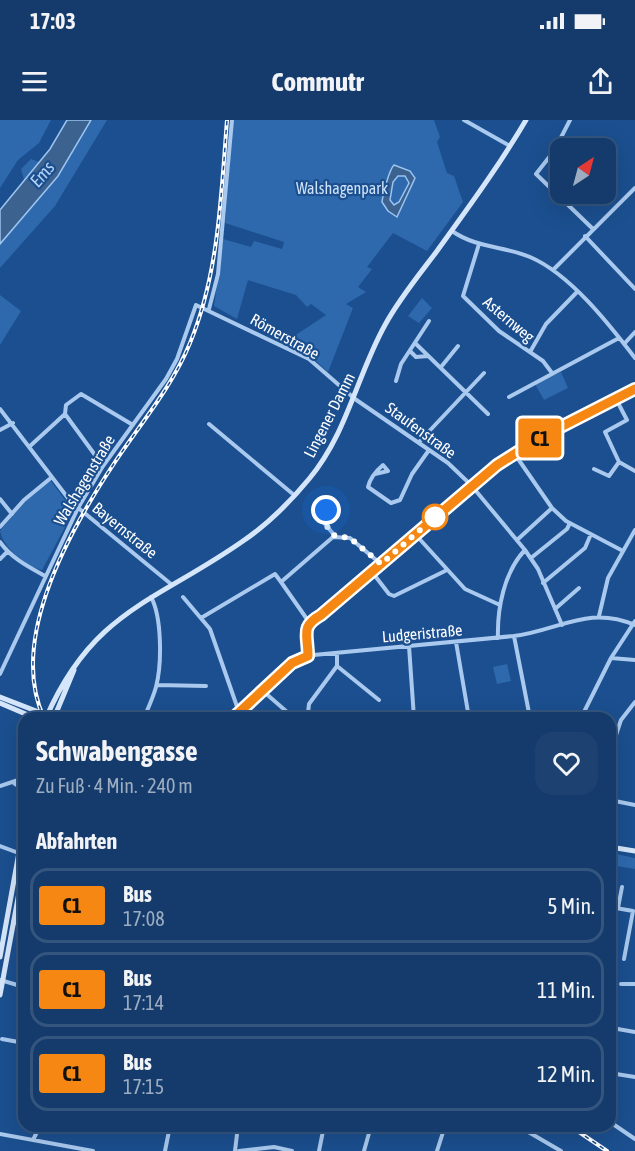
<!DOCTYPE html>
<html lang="de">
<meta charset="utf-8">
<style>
body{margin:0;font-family:"Asap Condensed",sans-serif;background:#1d4271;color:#f1f3f6;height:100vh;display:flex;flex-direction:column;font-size:22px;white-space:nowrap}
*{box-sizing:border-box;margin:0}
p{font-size:20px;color:#9dadc1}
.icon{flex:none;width:33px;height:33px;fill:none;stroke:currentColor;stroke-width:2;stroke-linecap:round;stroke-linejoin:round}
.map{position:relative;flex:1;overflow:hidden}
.panel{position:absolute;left:18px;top:592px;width:598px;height:420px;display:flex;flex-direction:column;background:#143b6b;border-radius:18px;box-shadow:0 6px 24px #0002,0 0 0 2px #33557e}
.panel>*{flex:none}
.badge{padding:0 12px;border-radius:4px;font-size:21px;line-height:39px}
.needle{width:39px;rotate:36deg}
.buttons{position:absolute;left:550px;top:18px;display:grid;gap:12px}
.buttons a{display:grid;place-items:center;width:66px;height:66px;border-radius:12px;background:#143b6b;box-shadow:0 6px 24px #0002,0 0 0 2px #33557e;font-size:30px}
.you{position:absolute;width:30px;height:30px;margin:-15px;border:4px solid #fff;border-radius:50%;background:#1a73e8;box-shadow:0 0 0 9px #1a73e833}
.map>.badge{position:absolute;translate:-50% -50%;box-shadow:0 0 0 3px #fff}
h2{padding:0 18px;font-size:22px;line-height:54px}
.round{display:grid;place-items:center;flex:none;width:63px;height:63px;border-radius:18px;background:#1d4271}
.head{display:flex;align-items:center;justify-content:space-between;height:102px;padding:0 18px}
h1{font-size:28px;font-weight:700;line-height:45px}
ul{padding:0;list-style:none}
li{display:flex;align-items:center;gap:18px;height:75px;margin:0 12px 9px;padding:0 6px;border:3px solid #33557e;border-radius:18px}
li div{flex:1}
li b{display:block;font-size:22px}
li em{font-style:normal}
li .badge{min-width:66px;font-weight:700;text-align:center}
.status{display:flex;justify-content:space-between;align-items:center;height:42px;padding:0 30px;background:#143b6b;direction:ltr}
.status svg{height:16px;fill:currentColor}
header{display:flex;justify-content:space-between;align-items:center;height:78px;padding:0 18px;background:#143b6b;font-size:27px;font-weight:700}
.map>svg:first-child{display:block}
.green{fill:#2e69ad}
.water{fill:#3c6290;stroke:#9cc4f0;stroke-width:1.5;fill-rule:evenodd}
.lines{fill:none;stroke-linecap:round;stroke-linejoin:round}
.street{stroke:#a9c9ee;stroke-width:4}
.secondary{stroke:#d6e6fa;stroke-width:5}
.rail-casing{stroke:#fff;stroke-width:4}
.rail{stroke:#1b4f8f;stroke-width:1.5;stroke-dasharray:4.5;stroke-linecap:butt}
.line-casing{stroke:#fff;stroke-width:14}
.line{stroke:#f68712;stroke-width:9}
.walk{stroke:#fff;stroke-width:6;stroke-dasharray:0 10.8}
.stop-dot{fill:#fff;stroke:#f68712;stroke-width:3}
.labels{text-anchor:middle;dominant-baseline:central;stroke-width:4.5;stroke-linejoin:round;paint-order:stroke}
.park-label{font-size:16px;fill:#cfe3fa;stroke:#1b4f8f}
.street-label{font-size:16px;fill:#fff;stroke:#1b4f8f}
.water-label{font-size:18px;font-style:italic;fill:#b5d3f5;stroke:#1b4f8f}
</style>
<div class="status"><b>17:03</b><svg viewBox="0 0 49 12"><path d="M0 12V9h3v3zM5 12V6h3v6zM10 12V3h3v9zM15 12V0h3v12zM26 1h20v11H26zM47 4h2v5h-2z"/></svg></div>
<header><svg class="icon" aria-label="menu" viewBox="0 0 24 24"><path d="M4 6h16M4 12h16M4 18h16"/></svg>Commutr<svg class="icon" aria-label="share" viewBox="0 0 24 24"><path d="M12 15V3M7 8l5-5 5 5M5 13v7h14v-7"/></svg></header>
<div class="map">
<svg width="635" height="1031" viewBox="0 0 635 1031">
<rect width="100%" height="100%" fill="#1b4f8f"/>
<path class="green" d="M0,0H51L39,23L18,40L0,68Z
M91,0H107L55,86L0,148V124L58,56Z
M233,0H434L440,17L437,22L447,53L454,56L463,82L427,131L393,113L367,147L372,149L358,167L366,172L346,184L353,188L328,252L316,241L282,224L326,195L311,184L307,187L296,175L248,160L237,199L214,186L223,119L251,127L254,121L282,129L284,122L225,103Z
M31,39L39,42V47L29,60H24L21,49Z
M0,175L21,191L0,225Z
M422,178L432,188L419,203L408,196Z
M561,252L568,268L544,280L535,264Z
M50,360L72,389V394L42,450C26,447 3,427 0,411L24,382Z
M507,544L511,561L497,564L493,547Z
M611,733L635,738V749L611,745Z"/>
<path class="water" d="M67,0H91L58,56L0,124V90L50,29Z
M394,45L410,51L415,58L397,97L388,91L382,82C383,74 389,50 394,45ZM398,56H405L409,63L399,82L394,85L390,80L393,62Z"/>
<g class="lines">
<path class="street" d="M464,0L510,26
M570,0L554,31L536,54L593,109
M606,39L611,33
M560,78L565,74
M452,111C476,128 504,126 530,137C570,154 609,204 635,238
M585,116L635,169
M479,124L463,176L499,211L543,241L552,253
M554,149L635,68
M209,189L218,154L232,0
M415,223L488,294
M624,224L635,212
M411,232L416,237L428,236
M530,232L546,204L577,172
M441,247L458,226
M396,261L401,244L429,201
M509,277L619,218
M616,279L627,300L605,312L619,342L635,351
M0,289L71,382L171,464
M65,294L103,346
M209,304L294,375
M0,310L13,303
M419,322L484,253
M29,327L65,294L66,285L81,274L133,305
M514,333L552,388L566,401L623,431
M594,349L609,356L619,342
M375,354L388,351L383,345C376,351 370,358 368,367L391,383L400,380L412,354L429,330
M0,379L12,394
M325,390L320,398L335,416
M0,407L24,380L52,357
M415,414L465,469L500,485
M517,420L552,388
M0,422C11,438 29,447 45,456
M531,438L567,409L570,403
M0,439L7,432
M372,452L389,474L394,476L445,451
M281,462L309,502L308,536
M543,463L585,428L591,414
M183,477L210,509L241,598
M555,489L579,468
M599,496L608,458L635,410
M201,498L275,454L281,462L333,417L350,418L381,444
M309,502L321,495L497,345L543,316L635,269
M514,516L530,598
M498,518C497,489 504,452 525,430
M456,522L469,598
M409,526L414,598
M611,538L635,540
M337,546L379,580
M0,554L78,388L103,346L166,259L177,239L196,185L309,239L355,279L448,343L471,365L525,430L538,449L562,505
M157,565L206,566
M263,571L294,598
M308,593L315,598
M144,598C148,588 153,578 156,567C162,544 162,497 151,477
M233,598L292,543L303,536L514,516C560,510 588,485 635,505
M303,598L308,593L309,584L337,546V533
M581,598L611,538L635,501
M610,633L621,600L635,582
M14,663L24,670
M0,666L24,658
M610,680L635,685
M0,726L24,735
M610,787L633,791
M618,788L622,767
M13,802L24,805
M624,839L633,791
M0,860L24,867
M621,864H635
M612,908L635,912
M2,919L24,923
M610,953L635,957
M610,1002L635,1019
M518,1006L561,1031
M0,1014L93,1031
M33,1020L38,1010L57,1006
M165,1031L170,1006
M235,1031L238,1006
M239,1031L274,1027L292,1031
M319,1031L324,1006
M364,1031L371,1006
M437,1031L445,1006"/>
<path class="secondary" d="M0,577L49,596
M0,583L35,598
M46,598C93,490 156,482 243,421C268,404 290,382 309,359C347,314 357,255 385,205C399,179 419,155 437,131C468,88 499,46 526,0
M54,598L74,550
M610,727L635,731
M0,837L24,705
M0,875L24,746"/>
<g class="rail-casing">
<path id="rail" d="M44,598C7,519 71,408 115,342C141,303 172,267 190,223C219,153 221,75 227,0
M570,1006L607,1031"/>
</g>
<use href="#rail" class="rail"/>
</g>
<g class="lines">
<g class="line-casing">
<path id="line" d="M233,598L292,543L308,536C308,514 300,507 321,495L497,345L543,316L635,269"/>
</g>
<use href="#line" class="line"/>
<path class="walk" d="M326,390L320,398L335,416L350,418L381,444L435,397"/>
</g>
<circle class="stop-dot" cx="435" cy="397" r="12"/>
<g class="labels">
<g class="park-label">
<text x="342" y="68">Walshagenpark</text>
</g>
<g class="street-label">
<text transform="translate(509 199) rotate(40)">Asternweg</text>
<text transform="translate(285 216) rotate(29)">Römerstraße</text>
<text transform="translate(329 295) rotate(-63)">Lingener Damm</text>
<text transform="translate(421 310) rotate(36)">Staufenstraße</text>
<text transform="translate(84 360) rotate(-59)">Walshagenstraße</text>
<text transform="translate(125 410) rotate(39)">Bayernstraße</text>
<text transform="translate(422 513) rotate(-5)">Ludgeristraße</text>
</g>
<g class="water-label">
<text transform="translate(42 54) rotate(-50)">Ems</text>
</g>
</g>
</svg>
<div class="buttons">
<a><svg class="needle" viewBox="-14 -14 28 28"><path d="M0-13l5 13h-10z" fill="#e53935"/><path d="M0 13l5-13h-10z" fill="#9dadc1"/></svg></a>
</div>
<div class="you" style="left:326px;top:390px"></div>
<b class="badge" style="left:540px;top:318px;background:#f68712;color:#111">C1</b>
<section class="panel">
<div class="head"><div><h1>Schwabengasse</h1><p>Zu Fuß · 4 Min. · 240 m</p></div><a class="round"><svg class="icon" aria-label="heart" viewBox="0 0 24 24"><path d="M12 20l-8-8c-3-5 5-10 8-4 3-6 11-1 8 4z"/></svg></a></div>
<h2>Abfahrten</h2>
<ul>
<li><span class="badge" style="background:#f68712;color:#111">C1</span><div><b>Bus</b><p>17:08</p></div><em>5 Min.</em></li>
<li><span class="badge" style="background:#f68712;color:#111">C1</span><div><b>Bus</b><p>17:14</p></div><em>11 Min.</em></li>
<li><span class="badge" style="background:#f68712;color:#111">C1</span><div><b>Bus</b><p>17:15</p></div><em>12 Min.</em></li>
</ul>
</section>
</div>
